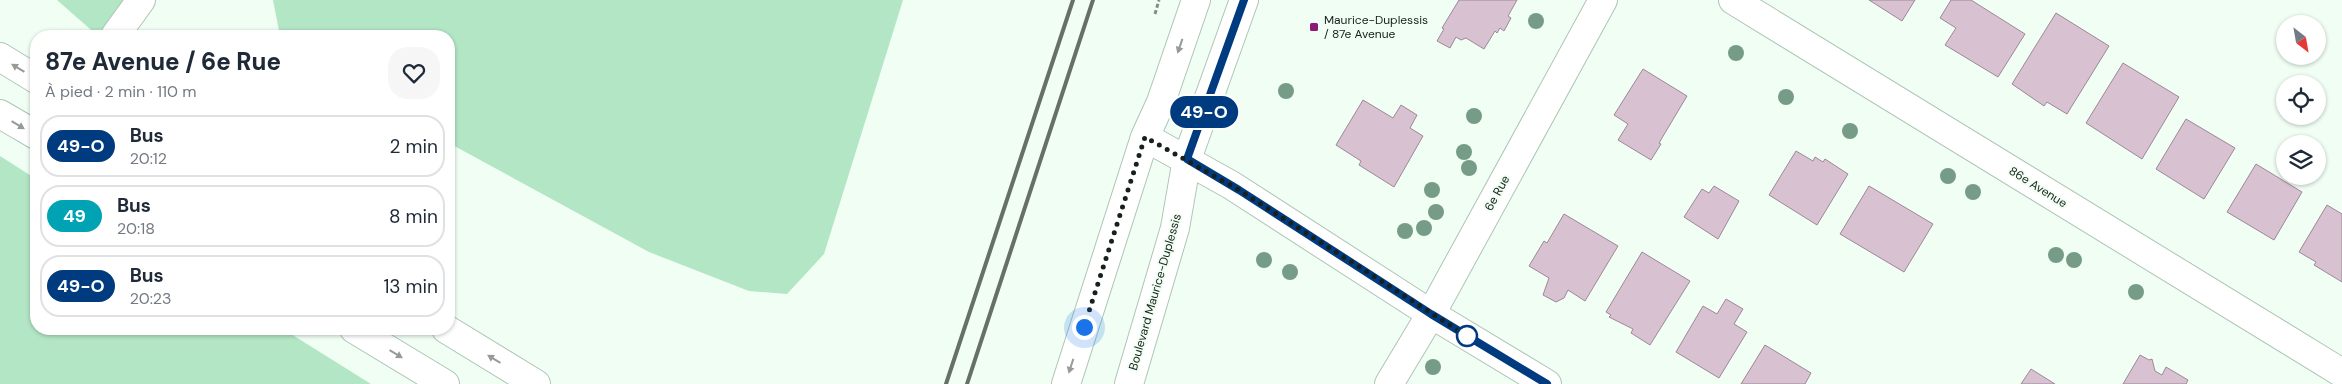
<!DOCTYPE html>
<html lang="fr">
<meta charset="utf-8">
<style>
body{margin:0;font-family:"DM Sans",sans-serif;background:#f6f6f7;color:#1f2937;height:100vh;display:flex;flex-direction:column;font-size:19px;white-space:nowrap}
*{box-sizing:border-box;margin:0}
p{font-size:16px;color:#747a83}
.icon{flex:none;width:28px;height:28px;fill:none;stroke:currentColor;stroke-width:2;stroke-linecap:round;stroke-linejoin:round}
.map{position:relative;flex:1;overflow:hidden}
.details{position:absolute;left:30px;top:30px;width:425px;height:305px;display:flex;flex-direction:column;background:#fff;border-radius:20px;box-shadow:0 1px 4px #0004}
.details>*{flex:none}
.badge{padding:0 10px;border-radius:16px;font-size:18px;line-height:32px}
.needle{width:32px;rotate:149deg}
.fabs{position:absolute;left:2276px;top:15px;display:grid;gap:10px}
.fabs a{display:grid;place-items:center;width:50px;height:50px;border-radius:50%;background:#fff;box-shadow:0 1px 4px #0004;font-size:25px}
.you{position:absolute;width:25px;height:25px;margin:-12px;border:4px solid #fff;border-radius:50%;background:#1a73e8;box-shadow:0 0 0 8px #1a73e833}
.map>.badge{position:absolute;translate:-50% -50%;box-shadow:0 0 0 2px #fff}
.round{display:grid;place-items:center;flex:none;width:52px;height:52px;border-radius:20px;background:#f6f6f7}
.headline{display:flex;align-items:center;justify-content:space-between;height:85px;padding:0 15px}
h1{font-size:24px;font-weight:800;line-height:38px}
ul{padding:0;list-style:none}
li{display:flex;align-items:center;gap:15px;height:62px;margin:0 10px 8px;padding:0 5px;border:2px solid #e0e1e3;border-radius:20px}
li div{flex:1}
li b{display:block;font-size:19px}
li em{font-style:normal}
li .badge{min-width:55px;font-weight:700;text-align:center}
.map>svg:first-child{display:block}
.green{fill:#b2e6c5}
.building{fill:#d8c1d0;stroke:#9d8896}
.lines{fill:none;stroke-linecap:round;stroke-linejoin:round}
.minor-casing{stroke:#aec5b6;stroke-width:30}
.path{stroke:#838d86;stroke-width:3;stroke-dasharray:4 2.5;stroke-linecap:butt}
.minor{stroke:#fff;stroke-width:28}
.rail{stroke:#667069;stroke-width:4}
.tree{fill:#769c87}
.oneway{fill:#979b98}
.line-casing{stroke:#fff;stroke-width:11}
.line{stroke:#003b80;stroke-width:8}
.walk{stroke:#18201b;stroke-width:5;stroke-dasharray:0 9}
.poi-dot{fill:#901877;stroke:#f0fef4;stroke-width:2}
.stop-dot{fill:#fff;stroke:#003b80;stroke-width:2.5}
.labels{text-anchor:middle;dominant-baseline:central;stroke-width:4;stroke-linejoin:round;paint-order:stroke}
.poi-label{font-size:12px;fill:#18201b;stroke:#f0fef4;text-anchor:start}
.street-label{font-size:12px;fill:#18201b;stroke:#f0fef4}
</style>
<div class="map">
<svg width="2342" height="384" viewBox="0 0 2342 384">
<rect width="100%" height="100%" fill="#f0fef4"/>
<path class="green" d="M57,0H124L104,36H98Z
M273,0H903L824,254L787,294L749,291L649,252L449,143V36H280Z
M0,156L36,179V329H283L371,384H0Z"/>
<path class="building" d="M1459,0H1517L1508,16L1511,18L1504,31L1500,28L1497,33L1495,31L1484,49L1466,38L1461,40L1456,37L1450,48L1437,41L1444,29L1442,28Z
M1869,0H1915L1902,21Z
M1951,0H1971L2025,34L1998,77L1945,45L1956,28L1940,18Z
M2056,13L2109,46L2067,114L2047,102L2044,106L2012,84Z
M2123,63L2179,97L2142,159L2086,123Z
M1643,69L1687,96L1659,143L1661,144L1651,160L1618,140L1628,124L1614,115Z
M1363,100L1393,118L1401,105L1417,115L1410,128L1423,136L1394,187L1359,165L1361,161L1336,145Z
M2186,119L2235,148L2204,199L2156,169Z
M1796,151L1813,161L1815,157L1823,162L1825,159L1848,174L1817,225L1769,195Z
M2256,164L2302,192L2274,240L2227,212Z
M1714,186L1739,201L1718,239L1684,217L1702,189L1709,193Z
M1869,186L1933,224L1904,272L1840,234Z
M2327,205L2342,214V282L2314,265L2316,262L2299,252Z
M1564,214L1618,246L1585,301L1568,290L1564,298L1556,302L1543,295L1549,278L1529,266L1544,241L1547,243Z
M1642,252L1690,281L1650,345L1631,333L1633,329L1609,317L1611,315L1606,312Z
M1726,299L1743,309L1734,324L1747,332L1719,378L1676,352L1703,306L1717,314Z
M1765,345L1811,373L1805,384H1741Z
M2140,355L2149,360L2152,359L2155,371L2162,375L2166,367L2188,380L2186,384H2123Z
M2031,369L2055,384H2021Z"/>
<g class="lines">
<g class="minor-casing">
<path id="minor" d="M1733,0L2342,373
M115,36L141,0
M0,57L36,79
M0,114L36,135
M1145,137L1231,185L1431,314L1547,384
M354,329L445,384
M446,329L536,384
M1066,384L1145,137L1161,102L1196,0
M1129,384L1175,228L1187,159L1244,0
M1389,384L1431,314L1603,0"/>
</g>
<path class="path" d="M1155,14L1159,0"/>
<use href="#minor" class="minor"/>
<path class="rail" d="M946,384L1073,0
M967,384L1093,0"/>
</g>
<g class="tree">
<circle cx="1536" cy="21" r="8"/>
<circle cx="1736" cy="53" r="8"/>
<circle cx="1286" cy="91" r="8"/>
<circle cx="1786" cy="97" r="8"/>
<circle cx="1474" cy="116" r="8"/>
<circle cx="1850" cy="131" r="8"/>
<circle cx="1464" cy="152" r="8"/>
<circle cx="1469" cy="168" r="8"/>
<circle cx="1948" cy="176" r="8"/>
<circle cx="1432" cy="190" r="8"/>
<circle cx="1973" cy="192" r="8"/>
<circle cx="1436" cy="212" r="8"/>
<circle cx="1424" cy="228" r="8"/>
<circle cx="1405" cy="231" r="8"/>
<circle cx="2056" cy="255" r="8"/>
<circle cx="1264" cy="260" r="8"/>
<circle cx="2074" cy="260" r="8"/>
<circle cx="1290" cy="272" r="8"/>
<circle cx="2136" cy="292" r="8"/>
<circle cx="1433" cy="367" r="8"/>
</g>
<defs><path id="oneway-solid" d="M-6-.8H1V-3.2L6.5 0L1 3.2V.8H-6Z" transform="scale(1.25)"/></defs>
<g class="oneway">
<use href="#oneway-solid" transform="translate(1180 46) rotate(109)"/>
<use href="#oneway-solid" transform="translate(18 68) rotate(-149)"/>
<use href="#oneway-solid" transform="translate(18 125) rotate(31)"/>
<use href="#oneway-solid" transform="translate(396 354) rotate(31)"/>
<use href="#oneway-solid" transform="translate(494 359) rotate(-149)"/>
<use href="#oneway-solid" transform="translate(1071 366) rotate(108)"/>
</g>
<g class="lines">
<g class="line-casing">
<path id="line" d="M1244,0L1187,159L1239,190L1431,314L1547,384"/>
</g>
<use href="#line" class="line"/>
<path class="walk" d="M1084,327L1145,137L1239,190L1467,336"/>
</g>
<rect class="poi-dot" x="1309" y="22" width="10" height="10" rx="2.5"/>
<circle class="stop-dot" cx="1467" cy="336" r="10"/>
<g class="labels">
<g class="poi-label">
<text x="1324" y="20">Maurice-Duplessis<tspan x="1324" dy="14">/ 87e Avenue</tspan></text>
</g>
<g class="street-label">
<text transform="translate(2038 187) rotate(32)">86e Avenue</text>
<text transform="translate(1497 193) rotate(-61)">6e Rue</text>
<text transform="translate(1155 292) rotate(-74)">Boulevard Maurice-Duplessis</text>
</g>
</g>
</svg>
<div class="fabs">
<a><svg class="needle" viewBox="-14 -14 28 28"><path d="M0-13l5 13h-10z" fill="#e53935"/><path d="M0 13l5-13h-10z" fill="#747a83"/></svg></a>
<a><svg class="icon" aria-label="locate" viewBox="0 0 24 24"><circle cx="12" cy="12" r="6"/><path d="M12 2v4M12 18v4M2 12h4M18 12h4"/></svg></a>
<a><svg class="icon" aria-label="layers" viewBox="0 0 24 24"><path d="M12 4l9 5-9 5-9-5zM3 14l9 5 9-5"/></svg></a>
</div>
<div class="you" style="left:1084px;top:327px"></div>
<b class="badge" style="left:1204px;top:112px;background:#003b80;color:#fff">49-O</b>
<section class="details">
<div class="headline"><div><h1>87e Avenue / 6e Rue</h1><p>À pied · 2 min · 110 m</p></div><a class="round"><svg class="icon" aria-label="heart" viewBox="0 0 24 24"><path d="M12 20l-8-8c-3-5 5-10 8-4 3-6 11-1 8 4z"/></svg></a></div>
<ul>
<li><span class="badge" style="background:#003b80;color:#fff">49-O</span><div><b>Bus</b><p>20:12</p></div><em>2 min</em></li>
<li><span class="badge" style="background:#00a3b4;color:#fff">49</span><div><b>Bus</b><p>20:18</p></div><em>8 min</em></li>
<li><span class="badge" style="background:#003b80;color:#fff">49-O</span><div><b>Bus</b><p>20:23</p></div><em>13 min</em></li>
</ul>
</section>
</div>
